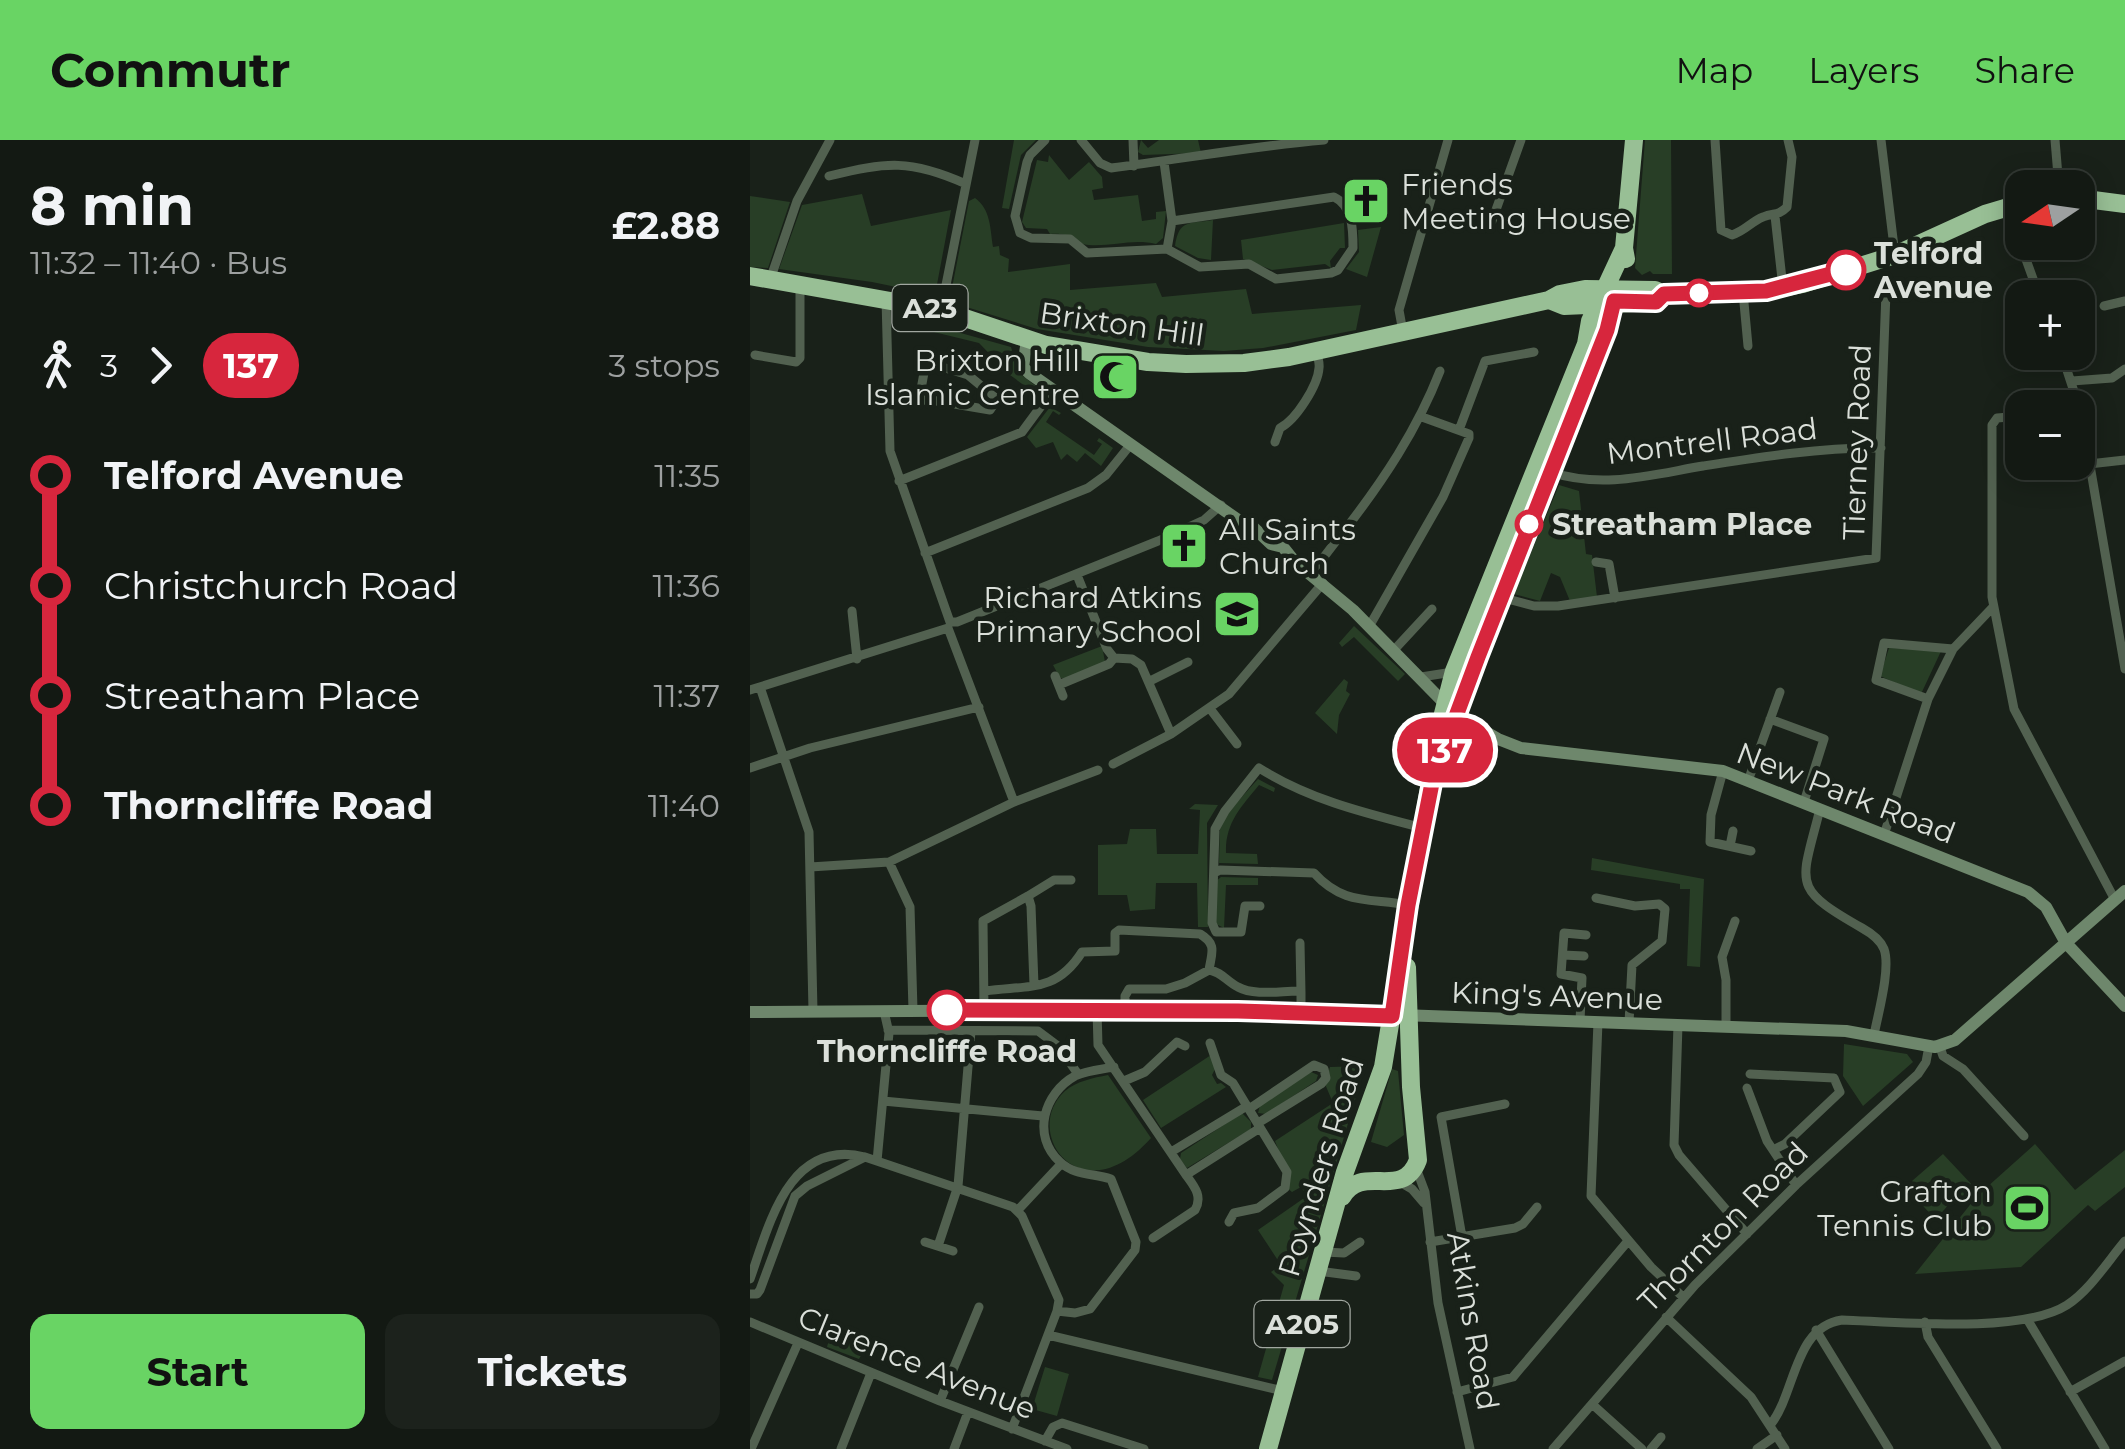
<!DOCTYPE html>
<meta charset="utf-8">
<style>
body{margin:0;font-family:Montserrat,sans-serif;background:#1c221c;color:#f1f3f6;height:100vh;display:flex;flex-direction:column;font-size:38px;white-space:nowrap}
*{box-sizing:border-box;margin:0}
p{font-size:32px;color:#9da0a0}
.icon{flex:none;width:55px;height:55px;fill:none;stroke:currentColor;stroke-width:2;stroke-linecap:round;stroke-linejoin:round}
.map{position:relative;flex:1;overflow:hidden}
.panel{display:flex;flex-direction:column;background:#131913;width:750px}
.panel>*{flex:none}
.badge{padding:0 20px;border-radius:32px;font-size:35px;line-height:65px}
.needle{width:65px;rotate:257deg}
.buttons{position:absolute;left:1255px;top:30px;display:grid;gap:20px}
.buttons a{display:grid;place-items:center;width:90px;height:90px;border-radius:20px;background:#131913;box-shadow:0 5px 25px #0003,0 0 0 2px #323833;font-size:50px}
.map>.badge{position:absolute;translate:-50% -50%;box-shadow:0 0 0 5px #fff}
.legs{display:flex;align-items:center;gap:15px;height:110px;padding:0 30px;font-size:32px}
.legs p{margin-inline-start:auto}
.headline{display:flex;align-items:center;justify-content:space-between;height:170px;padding:0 30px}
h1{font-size:55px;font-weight:700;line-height:75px}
.cta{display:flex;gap:20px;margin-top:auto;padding:20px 30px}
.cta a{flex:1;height:115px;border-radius:20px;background:#69d464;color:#111;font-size:40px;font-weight:700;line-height:115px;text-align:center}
.cta a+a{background:#1c221c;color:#f1f3f6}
ul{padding:0 30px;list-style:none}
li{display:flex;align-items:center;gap:35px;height:110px;font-size:38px}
li i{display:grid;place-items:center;width:15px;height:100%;margin:0 12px;background:currentColor}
li i::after{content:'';width:25px;height:25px;margin:-12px;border:8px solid;border-radius:50%;background:#131913}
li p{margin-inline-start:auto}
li:first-child i{background:linear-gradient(#0000 50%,currentColor 0)}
li:last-child i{background:linear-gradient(currentColor 50%,#0000 0)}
header{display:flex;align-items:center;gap:60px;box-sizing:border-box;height:140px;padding:0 50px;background:#69d464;color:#111}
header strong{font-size:48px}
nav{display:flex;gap:55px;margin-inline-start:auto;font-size:35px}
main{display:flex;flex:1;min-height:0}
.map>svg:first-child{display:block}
.green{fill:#283e26}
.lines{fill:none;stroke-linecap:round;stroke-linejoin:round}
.street{stroke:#526150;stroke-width:9}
.secondary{stroke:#6e876c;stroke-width:12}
.highway{stroke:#98bf95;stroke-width:18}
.line-1-casing{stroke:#fff;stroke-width:22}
.line-1{stroke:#d7263d;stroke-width:15}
.stop-1-dot{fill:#fff;stroke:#d7263d;stroke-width:5}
.labels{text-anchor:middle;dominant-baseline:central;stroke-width:9;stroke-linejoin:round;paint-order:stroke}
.shield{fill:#192119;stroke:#a1a7a0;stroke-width:2.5}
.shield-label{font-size:28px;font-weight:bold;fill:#dbe0da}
.poi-label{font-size:30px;fill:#dbe0da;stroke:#192119;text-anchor:end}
.stop-label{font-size:30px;font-weight:bold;fill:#dbe0da;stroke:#192119;text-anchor:start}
.street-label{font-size:30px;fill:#dbe0da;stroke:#192119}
</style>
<header>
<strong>Commutr</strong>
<nav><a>Map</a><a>Layers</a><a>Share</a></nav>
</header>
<main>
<section class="panel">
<div class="headline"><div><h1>8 min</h1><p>11:32 – 11:40 · Bus</p></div><b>£2.88</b></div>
<div class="legs"><svg class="icon" aria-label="walk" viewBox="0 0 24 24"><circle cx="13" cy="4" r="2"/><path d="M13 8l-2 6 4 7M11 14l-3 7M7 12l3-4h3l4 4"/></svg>3<svg class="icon" aria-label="forward" viewBox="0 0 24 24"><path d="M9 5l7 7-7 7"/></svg><b class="badge" style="background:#d7263d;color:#fff">137</b><p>3 stops</p></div>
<ul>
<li><i style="color:#d7263d"></i><b>Telford Avenue</b><p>11:35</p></li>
<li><i style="color:#d7263d"></i><span>Christchurch Road</span><p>11:36</p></li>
<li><i style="color:#d7263d"></i><span>Streatham Place</span><p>11:37</p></li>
<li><i style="color:#d7263d"></i><b>Thorncliffe Road</b><p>11:40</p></li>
</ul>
<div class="cta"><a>Start</a><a>Tickets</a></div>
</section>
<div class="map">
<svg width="1375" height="1309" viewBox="0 0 1375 1309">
<rect width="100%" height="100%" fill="#192119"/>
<path class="green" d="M264,0H286L271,15L259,69L252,68Z
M391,0L398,8L409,0H448L451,13L393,15L388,12Z
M895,0H921L922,134H903L900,131L892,135L885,128Z
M299,15L319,40L339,22L352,37L353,48L342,50L344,60L388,55L392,81L406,79V72L416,71L413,98L406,104C383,98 361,107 339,105C323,104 323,92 300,94L297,89L276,88L272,82L287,20L298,22Z
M112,54L121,86L201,70L185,155L122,142L29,129L52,65Z
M0,56L40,62L18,128L0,127Z
M225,58C241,70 240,88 243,107L249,106L250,115L259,119L258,132L320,124V150L406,143L412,157L496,149L502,174L611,165L606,190L513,208L474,211L398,207L287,189L210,165L200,158L219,61Z
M463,80L461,120L448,118L425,106C429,79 439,84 463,80Z
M594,83L595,108H590L580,121L581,128L575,124L522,130L493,119L491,100Z
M631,87L617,137L596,129L609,112L608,90Z
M146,175L261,207L269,233L292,251L290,257L260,235L229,203L151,184L146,186Z
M300,267L311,273L309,275L303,271L296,282L344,315L352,304L347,301L349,298L363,308L351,326L335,313L327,322L317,314L311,320L303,302L286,308L277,297Z
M809,345L829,351L836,414L842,415L847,457L820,461L810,437L801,433L790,461L764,454Z
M604,486L655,534L648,541L604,497L592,507L589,503Z
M352,506L355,522L316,539L310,538L303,525Z
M1139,508L1192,509L1171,554L1130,536Z
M594,539L598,542L596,551L600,554L589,575L587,594L565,573Z
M508,639L525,648L524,652L509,645C491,667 475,683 476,713L507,714L508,724L469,723L470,681Z
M445,664L468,665L457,683L458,787H448L447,743H406L405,769L380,771L377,755H348V705L377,704L380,689H406L407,714H448L450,670L439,669Z
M842,718L954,739L950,827L937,826L940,749H930V744L841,730Z
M471,737L508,738V745H476L474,788L466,784V741Z
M1094,904L1157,914L1163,922L1113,966L1093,936Z
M461,915L465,929L462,935L467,944L471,943L476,947L411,988L393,960Z
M615,926L522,1240L508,1237L534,1145L521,1132L531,1125L508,1090L557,1056L551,1047L542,1052L536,1047L540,1040L525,1001L583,963L575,944L580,927Z
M642,929L648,931L654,995L637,1007L621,1002Z
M561,932L568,935L566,941L516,974L508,973L510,965Z
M358,935L401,998C331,1077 270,992 315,951C327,941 343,938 358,935Z
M492,973L501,982V989L437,1028L430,1019L431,1013Z
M1285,1004L1325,1050L1375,1010V1047L1345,1071L1338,1065L1271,1127L1165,1134L1227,1056Z
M1193,1014L1225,1048L1213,1066L1203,1059L1186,1080L1162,1054L1168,1048L1162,1041Z
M82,1188L119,1202L109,1219L77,1207Z
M295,1227L319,1234L307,1276L282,1269Z"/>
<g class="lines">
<path class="street" d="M295,0L280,15L277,22L265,76L270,93L281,98L320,99L337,113L417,109
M331,0L350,23L361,28C432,19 503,6 574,0
M383,0L384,26
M965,0L971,90L982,95C995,91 1002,81 1013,77C1024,72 1027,77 1037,67L1042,17L1038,0
M1131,0L1145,115
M1305,0L1309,48
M414,22L422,81L417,109
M79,36C137,22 160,19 216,44
M1257,67L1290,158
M1025,76L1033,148
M742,81L771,0
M417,109L450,127L499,124L526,139L581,133L588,130L603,108C603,90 603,66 584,57L422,81
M20,140L47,61L80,0
M993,152L998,206
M136,159L140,311L200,482H207L408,401L454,380L471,365
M1354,166L1375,161
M191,170L225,0
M653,192L649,170L698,0
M1311,212L1331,273L1375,529
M5,215L46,222L50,218V144
M1322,241L1362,238L1375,229
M136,261L181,260L240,270L247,259L218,235L176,222L169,260
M1272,276L1247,278L1242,285V457L1264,569L1365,760
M709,290L735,221L784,212
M525,302L530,288C546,280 568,245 569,228C570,222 567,217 567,211
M1339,324L1375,320
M800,332C853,349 900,335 953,326C1010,317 1073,307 1131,308
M149,341L272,292L303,250
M175,413L338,348L356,335L381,304
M846,422L859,424L865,458
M559,433C573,421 582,405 594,391C633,341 667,290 690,231
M327,435L357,509L364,518L382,519L391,525L421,594
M750,457L784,466H808L1126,418L1136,152
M102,471L107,519
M620,485L693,357L719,298V294L672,277
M1203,509L1243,467
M644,510L682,469
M305,536L313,556
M671,537L703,532
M400,541L438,522
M311,544L359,524L364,518
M10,547L59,692L63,871
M0,550L198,488L264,662
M461,570L487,604
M1020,579L1074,599L1054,662
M363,624L421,594L479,554L573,443
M0,628L60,608L229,567
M973,631L961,675L960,702L1001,711
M998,641L1030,552
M1070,669C1051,745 1040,747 1112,788C1121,793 1130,799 1134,809C1141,828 1128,874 1124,895
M1134,695L1178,559L1126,540L1134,503L1203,509L1178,559
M980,706L983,691
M139,722L160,767L163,870
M60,727L139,722L264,662L348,630
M464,733L470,730L564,733C593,765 619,758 658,765
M278,756L304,740H321
M846,758L885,766L909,764L915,769L912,801L882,825L879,883
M510,766H495L491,792H466L462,783L465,689L475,671L509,628C560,660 615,673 673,688
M550,803L551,853
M813,815L834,816
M235,851C278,845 306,853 332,812L365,811V793L369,790L450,794C467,804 462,812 459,830
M234,870L233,781L278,756L281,766L284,845
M347,870L348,905L436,1035
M375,870V856L379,849H416L435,843L459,830C472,832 476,841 488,847C504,856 530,851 548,851L551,853V872
M830,881L832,838L811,834L814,793L836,795
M848,882L841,1056L901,1127L934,1158
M928,885L924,1005L929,1015L997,1094
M976,886V840L972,817L985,781
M138,890L288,891L308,906L328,934
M460,903L471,935L483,943L537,1032L535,1048L508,1068L484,1073L479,1082
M1190,907L1193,916L1213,929L1274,996
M374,941L395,932L427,902L435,906
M997,948L1017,1001L1023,1010L1035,1004L1090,952L1084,938L1000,934
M133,961L293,976
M499,969L564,925L574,929L576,938L571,944L508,983
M1023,1010L1046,1045
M421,1012L497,966
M127,1021L139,893L134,871
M666,1028L675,1052L688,1163L720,1309
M650,1042L662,1049L674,1063
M268,1070L311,1024
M712,1097L691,977L755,964
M403,1098L445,1070C453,1056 444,1046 436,1035L510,988
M175,1102L203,1111
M680,1102L765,1088L773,1084L787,1067
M188,1106L208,1046L221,891
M574,1112L594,1113L610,1102
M568,1131L606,1136
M0,1139C19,1086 38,998 115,1017L263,1067L272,1076L309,1160L307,1171L262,1289
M0,1154H7L10,1150L45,1056L57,1046L115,1017
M307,1171L325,1173L340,1169L385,1110L386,1102L361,1039C343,1033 325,1036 310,1022C281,996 294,953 325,936C336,931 352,929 364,927
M916,1177L1001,1257L1035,1309
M1277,1179L1355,1309
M0,1182L190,1261L317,1309
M1175,1182L1178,1197L1247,1309
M1066,1190L1139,1309
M298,1195L533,1251
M707,1252L763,1237L878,1101
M1320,1252L1375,1221
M190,1261L229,1167
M842,1264L892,1309
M1021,1284C1046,1252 1044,1187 1092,1180C1147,1182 1272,1194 1317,1165C1340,1150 1358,1121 1375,1101
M295,1301L303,1287L312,1283L394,1309
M1,1309L48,1203
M91,1309L121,1233
M204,1309L218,1272
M803,1309L945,1145L1046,1045L1168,934L1176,922L1179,906
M901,1309L911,1297
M1007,1309L1027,1295"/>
<path class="secondary" d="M277,200L273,227L279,233L491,382L502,386L521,404L533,407L545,422L603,470L706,575L748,599L771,608L973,631L1278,752L1296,767L1316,803L1375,866
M0,872L298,870L567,872L1096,891L1185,907L1205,900L1375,751"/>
<path class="highway" d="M1328,58L1375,64
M876,119L874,108L884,0
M0,136L191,170L296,205L398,222L436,224L494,223L539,217L799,160L810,154L835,149L905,150L914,154L1016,151L1053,144L1145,115L1235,74L1272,63
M799,160L814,166L906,162L910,158
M696,606L716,547L857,190L864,161
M592,1057C613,1022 652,1062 668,1020L661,947L657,827
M518,1309L595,1032L633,927L688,593L704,531L836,204L840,181L874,108"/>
</g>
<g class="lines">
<g class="line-1-casing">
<path id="line-1" d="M197,870L488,871L642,876L658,765L683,638L728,517L857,190L864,161L906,162L914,154L1016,151L1096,130"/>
</g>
<use href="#line-1" class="line-1"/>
</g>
<defs>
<g id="church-square" transform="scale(2.5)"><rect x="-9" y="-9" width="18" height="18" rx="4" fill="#69d464" stroke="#192119"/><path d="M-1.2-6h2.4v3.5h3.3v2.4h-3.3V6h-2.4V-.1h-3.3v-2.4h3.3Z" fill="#111"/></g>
<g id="mosque-square" transform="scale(2.5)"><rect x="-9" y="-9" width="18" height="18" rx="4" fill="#69d464" stroke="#192119"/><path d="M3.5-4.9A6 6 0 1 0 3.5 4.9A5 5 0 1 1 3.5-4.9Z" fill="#111"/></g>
<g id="school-square" transform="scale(2.5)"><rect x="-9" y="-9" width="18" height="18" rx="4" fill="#69d464" stroke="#192119"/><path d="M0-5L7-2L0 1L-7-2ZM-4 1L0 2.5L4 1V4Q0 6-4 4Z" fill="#111"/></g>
<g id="stadium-square" transform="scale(2.5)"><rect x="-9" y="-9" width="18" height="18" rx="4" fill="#69d464" stroke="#192119"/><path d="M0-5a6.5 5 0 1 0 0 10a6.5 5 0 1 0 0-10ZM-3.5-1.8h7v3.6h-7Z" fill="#111"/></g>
</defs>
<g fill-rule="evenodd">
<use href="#church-square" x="616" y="61"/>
<use href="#mosque-square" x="365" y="237"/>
<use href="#church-square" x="434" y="406"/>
<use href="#school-square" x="487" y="474"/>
<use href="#stadium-square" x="1277" y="1068"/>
</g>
<g class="stop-1-dot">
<circle cx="1096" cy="130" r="18"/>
<circle cx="949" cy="153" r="12"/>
<circle cx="779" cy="384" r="12"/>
<circle cx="197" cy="870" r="18"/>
</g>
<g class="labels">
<g class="shield">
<rect x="142.5" y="145" width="75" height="46" rx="8"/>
<rect x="504.5" y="1161" width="95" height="46" rx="8"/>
</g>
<g class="shield-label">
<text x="180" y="168">A23</text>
<text x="552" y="1184">A205</text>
</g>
<g class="poi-label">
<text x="651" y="44" text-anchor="start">Friends<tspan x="651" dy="34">Meeting House</tspan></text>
<text x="330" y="220">Brixton Hill<tspan x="330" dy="34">Islamic Centre</tspan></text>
<text x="469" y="389" text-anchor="start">All Saints<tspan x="469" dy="34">Church</tspan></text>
<text x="452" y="457">Richard Atkins<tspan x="452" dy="34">Primary School</tspan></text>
<text x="1242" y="1051">Grafton<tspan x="1242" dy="34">Tennis Club</tspan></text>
</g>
<g class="stop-label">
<text x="1124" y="113">Telford<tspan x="1124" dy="34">Avenue</tspan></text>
<text x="802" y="384">Streatham Place</text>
<text x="197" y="911" text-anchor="middle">Thorncliffe Road</text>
</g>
<g class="street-label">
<text transform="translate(372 184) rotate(8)">Brixton Hill</text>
<text transform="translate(962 301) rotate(-7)">Montrell Road</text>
<text transform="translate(1107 302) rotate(-88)">Tierney Road</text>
<text transform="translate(1096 653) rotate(21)">New Park Road</text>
<text transform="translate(807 856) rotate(2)">King's Avenue</text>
<text transform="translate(571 1027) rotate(-73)">Poynders Road</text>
<text transform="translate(973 1087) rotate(-45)">Thornton Road</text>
<text transform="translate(723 1181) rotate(80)">Atkins Road</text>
<text transform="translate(167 1223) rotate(22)">Clarence Avenue</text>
</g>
</g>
</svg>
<div class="buttons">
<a><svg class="needle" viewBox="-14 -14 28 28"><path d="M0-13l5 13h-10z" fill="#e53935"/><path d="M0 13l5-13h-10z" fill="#9da0a0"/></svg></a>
<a>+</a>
<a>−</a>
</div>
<b class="badge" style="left:695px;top:610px;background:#d7263d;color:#fff">137</b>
</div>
</main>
